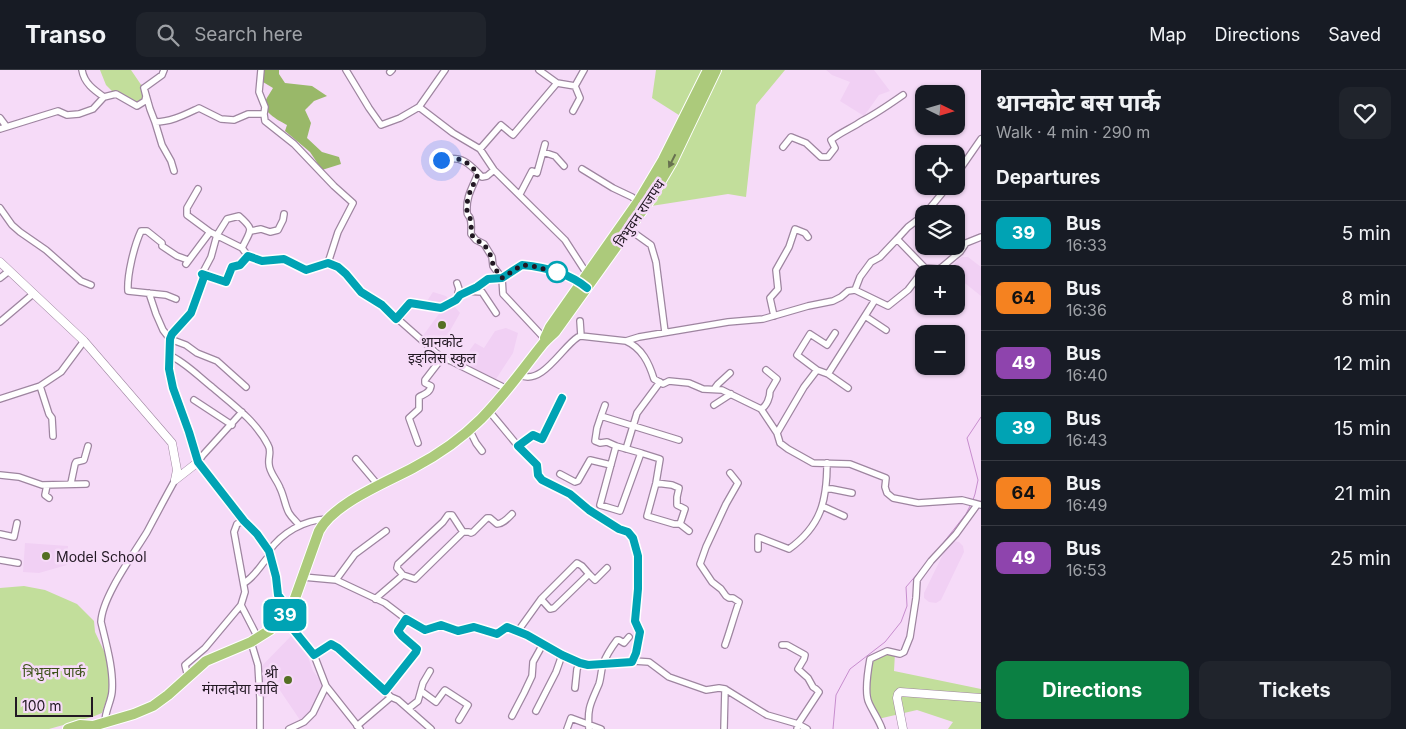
<!DOCTYPE html>
<meta charset="utf-8">
<style>
body{margin:0;font-family:Inter,"Noto Sans Devanagari",sans-serif;background:#20242c;color:#f1f3f6;height:100vh;display:flex;flex-direction:column;font-size:19px;white-space:nowrap}
*{box-sizing:border-box;margin:0}
p{font-size:16px;color:#9ea1a6}
.icon{flex:none;width:28px;height:28px;fill:none;stroke:currentColor;stroke-width:2;stroke-linecap:round;stroke-linejoin:round}
.map{position:relative;flex:1;overflow:hidden}
.side{display:flex;flex-direction:column;background:#171b24;width:425px}
.side>*{flex:none}
.badge{padding:0 10px;border-radius:8px;font-size:18px;line-height:32px}
.needle{width:32px;rotate:95deg}
.controls{position:absolute;left:915px;top:15px;display:grid;gap:10px}
.controls a{display:grid;place-items:center;width:50px;height:50px;border-radius:10px;background:#171b24;box-shadow:0 1px 4px #0004;font-size:25px}
.scale{position:absolute;left:15px;bottom:12px;width:78px;box-sizing:border-box;padding-left:5px;border:2px solid #221823;border-top:0;font-size:14px;line-height:18px;white-space:nowrap;color:#221823;-webkit-text-stroke:4px #f6dbf8;paint-order:stroke}
.you{position:absolute;width:25px;height:25px;margin:-12px;border:4px solid #fff;border-radius:50%;background:#1a73e8;box-shadow:0 0 0 8px #1a73e833}
.map>.badge{position:absolute;translate:-50% -50%;box-shadow:0 0 0 2px #fff}
h2{padding:0 15px;font-size:19px;line-height:45px}
.round{display:grid;place-items:center;flex:none;width:52px;height:52px;border-radius:10px;background:#20242c}
.head{display:flex;align-items:center;justify-content:space-between;height:85px;padding:0 15px}
h1{font-size:24px;font-weight:700;line-height:38px}
.cta{display:flex;gap:10px;margin-top:auto;padding:10px 15px}
.cta a{flex:1;height:58px;border-radius:10px;background:#0b8043;color:#fff;font-size:20px;font-weight:700;line-height:58px;text-align:center}
.cta a+a{background:#20242c;color:#f1f3f6}
ul{padding:0;list-style:none}
li{display:flex;align-items:center;gap:15px;height:65px;padding:0 15px;border-top:1px solid #363941}
li div{flex:1}
li b{display:block;font-size:19px}
li em{font-style:normal}
li .badge{min-width:55px;font-weight:700;text-align:center}
header{display:flex;align-items:center;gap:30px;box-sizing:border-box;height:70px;padding:0 25px;background:#171b24;border-bottom:1px solid #363941}
header strong{font-size:24px}
nav{display:flex;gap:28px;margin-inline-start:auto;font-size:18px}
.search{width:350px;height:45px;background:#20242c;display:flex;align-items:center;gap:12px;box-sizing:border-box;padding:0 18px;border-radius:10px;color:#9ea1a6;font-size:19px}
main{display:flex;flex:1;min-height:0}
.map>svg:first-child{display:block}
.built{fill:#f1d0f4}
.green{fill:#c2de9b}
.forest{fill:#99b869}
.lines{fill:none;stroke-linecap:round;stroke-linejoin:round}
.stream{stroke:#c78dce;stroke-width:1}
.minor-casing{stroke:#9e85a0;stroke-width:8}
.tertiary-casing{stroke:#9e85a0;stroke-width:9}
.trunk-casing{stroke:#fff;stroke-width:12}
.minor{stroke:#fff;stroke-width:5.5}
.tertiary{stroke:#fff;stroke-width:8}
.trunk{stroke:#acca7b;stroke-width:10}
.oneway{fill:#67714f}
.line-casing{stroke:#fff;stroke-width:11}
.line{stroke:#00a3b4;stroke-width:8}
.walk{stroke:#221823;stroke-width:5;stroke-dasharray:0 9}
.stop-dot{fill:#fff;stroke:#00a3b4;stroke-width:2.5}
.poi-dot{fill:#546f23;stroke:#f6dbf8;stroke-width:2}
.labels{text-anchor:middle;dominant-baseline:central;stroke-width:5;stroke-linejoin:round;paint-order:stroke}
.street-label{font-size:14px;fill:#221823;stroke:#f6dbf8}
.poi-label{font-size:14px;fill:#221823;stroke:#f6dbf8}
.park-label{font-size:14px;fill:#3e521a;stroke:#f6dbf8}
</style>
<header>
<strong>Transo</strong>
<div class="search"><svg class="icon" aria-label="search" viewBox="0 0 24 24"><circle cx="10" cy="10" r="6"/><path d="M15 15l6 6"/></svg>Search here</div>
<nav><a>Map</a><a>Directions</a><a>Saved</a></nav>
</header>
<main>
<div class="map">
<svg width="981" height="659" viewBox="0 0 981 659">
<rect width="100%" height="100%" fill="#f6dbf8"/>
<path class="built" d="M826,0H874L890,21L879,25L864,46L840,31L850,12L832,5Z
M962,187H968L981,197V226L956,206V204H954L953,197L956,191Z
M433,222L446,226L460,243L447,266L435,280L422,267L444,237L425,234Z
M506,258L518,263L513,283L496,309L470,297L478,288L469,281L475,273L484,278L495,261Z
M953,471L959,472L963,476L964,482L941,530L936,533L929,532L924,528V523L948,474Z
M25,473L68,476L67,495L39,503L23,502Z
M291,566L308,587L313,601L323,614L322,622L311,642L300,650L279,619L258,633L255,603Z"/>
<path class="green" d="M100,0H131L146,22L145,28L135,32L113,22L106,15Z
M656,0H785L756,35L746,127L728,124L632,139L682,47L652,28Z
M24,516L45,520L77,534L94,551L95,562L111,596L112,614L102,643L92,647L49,659H0V518Z
M895,583L894,601L981,619V659H948L953,652L917,640L878,649L866,624L871,588Z"/>
<path class="forest" d="M264,0H279V4L285,13L312,16L327,26L314,31L305,40L311,53L307,68L322,82L339,87L341,94L322,100L310,82L285,61L287,55C280,51 263,43 265,33C266,28 271,22 273,18L263,12Z"/>
<g class="lines">
<path class="stream" d="M973,430L975,424L978,410L967,368L981,347
M940,477L966,444L970,436
M833,659L836,625L850,599L885,572L901,552L907,536L906,517L925,495"/>
<g class="minor-casing">
<path id="minor" d="M82,0C84,13 94,20 104,27
M261,0L259,22L265,37L264,44L265,51L294,74L334,116L353,133L338,162L328,193
M346,0L369,38L381,55L400,48L419,37L445,0
M390,2L392,0
M557,13L575,16L584,0
M144,18L162,5L164,0
M419,37L453,63L480,79L494,100L565,170L587,204
M573,41L580,28L575,16
M0,48L6,56
M155,52L162,75L171,91L174,101
M0,59L58,41L67,45L79,44L93,39L104,27L116,24L137,36L145,31L146,26L144,18L150,39L155,52C171,52 184,45 199,38L221,49L234,50L248,44H264
M783,77L791,67L806,73L821,87H828L835,78L831,70C841,62 852,58 862,51C876,44 890,34 903,25
M480,79L501,55L513,65L557,13L539,0
M543,82L555,86L564,96
M441,90C462,85 469,93 482,107L487,106L494,100
M582,99L613,118L632,127L638,132
M478,103C473,117 466,126 467,141C467,146 468,144 470,148C472,153 471,158 471,164L476,170L484,174L492,187L493,196L502,208
M956,105L981,69
M198,119L187,138V145L210,162
M520,124L532,101L537,103L545,74
M0,138L12,155L20,162L46,180L81,211L91,215
M925,144L948,116
M924,145L908,157L897,169L925,198
M630,160L651,175L656,192L665,262
M251,161L261,159L270,162L278,160L283,150L284,144
M186,194L210,162L242,178L248,186L262,191L284,189L306,200L328,193L338,197L346,204L361,222L382,235L442,288L451,291L507,319
M202,204L225,212L233,197L240,195L248,186
M0,208L9,201
M457,213L459,219L458,223L460,225
M468,220L477,217L488,209L502,208
M855,220L860,207L871,192L880,187L897,169
M149,223L156,244L163,260L170,269L186,275L197,283L217,291L246,317
M176,229L166,225L128,221C127,205 134,176 141,161H147L162,173V176L177,186L188,190
M774,246L770,228L778,219L776,200L789,177L795,159L805,163L808,167
M865,246L886,260
M396,249L410,233L441,238L456,230L460,225L466,221L482,222L496,243
M580,251L581,266
M0,252L33,224
M545,269L503,224L502,208L522,195C543,196 564,202 582,213
M626,271L639,267L728,252L763,249L808,236L833,231L841,227L848,221L855,220L888,236L908,220L925,198L939,199L942,197L960,182L966,173L981,167
M169,285C185,292 198,306 212,317C232,334 256,351 268,375C272,381 268,387 269,394C269,402 277,410 280,418C284,426 285,436 289,443C292,448 296,451 299,455
M817,300L797,285L810,264L827,275L835,263
M828,304L848,318
M520,305C542,316 562,277 578,267L581,266L626,271C642,278 649,293 654,309L663,314L669,311L689,313L703,319L722,320L761,339L777,363L780,373L788,379L813,393L850,394L886,408L885,417L887,423L893,428L918,433L962,430L981,435
M40,316L49,344L52,348L53,366
M715,318L718,314L730,303
M0,329L40,316L61,302L84,271
M194,330L232,355
M714,335L731,324
M761,339C767,336 770,327 770,321L777,309L766,300
M489,341L518,376L537,395L538,405L542,410L570,424L589,440L619,459L629,462L633,468L638,486L639,519L635,551L641,562L636,583L632,592
M601,346L605,335
M469,359L476,373L482,381
M777,363L804,317L817,300L828,304L875,230
M418,373L409,348L419,339V327C424,324 430,323 431,316L425,313V310L442,288
M518,376L533,365L542,369L562,328
M616,376L641,383L620,441L600,435Z
M616,376L607,372L600,373L595,371L597,358L601,346L679,370
M626,379L637,343L660,312
M641,383L660,389L656,413L647,446L674,454H680L685,439L677,435V427L679,418L672,415L656,413
M356,389L378,415
M198,392L189,362L173,318L169,299V285L170,269L173,264L191,243L204,207L202,204L211,187L217,165L227,149L239,146C255,160 251,159 242,178
M198,392L203,385L242,342
M560,404L575,412L578,411L590,390L611,395
M0,405L19,407L42,415L86,414
M71,413L75,394L76,392L84,390L88,376
M47,415L45,425L49,428
M826,419H832L852,423
M822,436L844,446
M680,454L689,461
M0,464L14,467L17,453
M758,479V467L789,479C821,456 827,431 827,393
M269,481C282,463 303,450 327,449
M0,490L18,493
M589,504L595,510L607,498
M403,505L397,498L398,494L443,452L448,445H452L463,462
M303,507L336,510L385,533L406,549L425,560L441,555L458,561L474,557L497,564L507,557L527,565L562,585L580,593L589,595L634,591L649,592L669,607L706,620L719,618L725,619L767,645L798,654L807,659
M336,510L355,484L386,461
M244,513C255,507 261,494 270,485
M375,529L403,505L415,509L463,462H469L471,463L473,462L487,448H490L497,454C503,454 508,448 512,444
M241,535L258,568
M284,548L314,585L326,616L360,659
M518,561L541,529L577,493L582,496L589,504L554,538L550,539L541,529
M251,572L258,595L260,629V659
M725,575C730,561 734,546 739,532L733,528H729L726,526L721,519L712,512L700,494L706,477L726,434L738,413L730,403
M782,575H787L805,585L804,589L798,599L808,608L813,617L816,619L819,622L798,654L797,659
M314,585L331,574L338,578L391,627L398,630L431,659
M188,607L185,595L205,578L241,535L245,522L234,462L237,454L243,451
M575,618L577,599L580,593
M385,621L416,582L417,579L401,566L398,561L406,549
M421,621L436,632L444,621L445,620L468,635L459,650
M409,638L418,631L423,613L430,601
M536,641L556,602L562,585
M512,646L524,623L532,606L533,592L543,574
M105,652C105,641 111,632 112,622C114,600 106,573 101,552C102,527 133,485 147,462C156,445 165,428 175,410
M357,656L391,627
M289,659L304,652L313,643L326,616
M567,659L571,648L601,659
M589,659C587,637 591,633 599,614C601,608 601,601 603,594C606,586 611,578 617,570H619L624,573L629,567
M724,659L725,619
M882,659C879,650 873,642 869,633C864,623 868,600 870,589L887,581L900,584L904,582L910,567L916,528L917,510L931,491L956,464L977,435"/>
</g>
<g class="tertiary-casing">
<path id="tertiary" d="M0,192L84,271L172,373L177,400L175,410
M175,410L198,392L243,451L257,464L269,481L276,507L278,525L287,537L285,543
M903,659L897,628L898,624L900,622L981,628"/>
</g>
<g class="trunk-casing">
<path id="trunk" d="M545,268L550,257L557,247L638,132L663,90L708,0
M68,659L80,655L93,656L134,644L153,636L168,625L206,591L251,572L270,560L284,548L294,531L319,461C334,433 385,413 413,398C436,386 462,368 481,349C504,326 522,300 542,275C546,270 551,266 555,262L649,131L672,92L716,0"/>
</g>
<use href="#minor" class="minor"/>
<use href="#tertiary" class="tertiary"/>
<use href="#trunk" class="trunk"/>
</g>
<defs><path id="oneway-solid" d="M-6-.8H1V-3.2L6.5 0L1 3.2V.8H-6Z" transform="scale(1.25)"/></defs>
<use class="oneway" href="#oneway-solid" transform="translate(672 91) rotate(117)"/>
<g class="lines">
<g class="line-casing">
<path id="line" d="M562,328L542,369L533,365L518,376L537,395L538,405L542,410L570,424L589,440L619,459L628,462L633,468L638,486V519L635,551L640,562L636,583L632,592L588,595L580,593L562,585L527,565L507,557L497,564L474,557L458,561L441,555L425,560L406,549L398,561L402,566L417,579L416,582L385,621L338,578L331,574L314,585L284,548L287,537L278,525L276,507L269,481L257,464L244,451L198,392L189,362L173,318L169,299L170,269L172,264L191,243L204,207L202,204L226,212L232,197L240,195L248,186L262,191L284,189L306,200L328,193L338,197L346,204L361,222L382,235L396,249L410,233L441,238L456,230L460,225L477,217L488,209L502,208L522,195C545,197 569,203 587,218"/>
</g>
<use href="#line" class="line"/>
<path class="walk" d="M441,90C459,86 467,90 478,104C473,117 466,125 467,141C467,146 468,144 470,148C472,153 471,159 471,164L476,170L484,174L492,188L493,196L502,208L522,195L533,196L558,203L557,202"/>
</g>
<circle class="stop-dot" cx="557" cy="202" r="10"/>
<g class="poi-dot">
<circle cx="442" cy="255" r="5"/>
<circle cx="46" cy="486" r="5"/>
<circle cx="288" cy="610" r="5"/>
</g>
<g class="labels">
<g class="street-label">
<text transform="translate(639 143) rotate(-56)">त्रिभुवन राजपथ</text>
</g>
<g class="poi-label">
<text x="442" y="271">थानकोट<tspan x="442" dy="16">इङ्लिस स्कुल</tspan></text>
<text x="56" y="486" text-anchor="start">Model School</text>
<text x="278" y="602" text-anchor="end">श्री<tspan x="278" dy="16">मंगलदोया मावि</tspan></text>
</g>
<g class="park-label">
<text x="54" y="601">त्रिभुवन पार्क</text>
</g>
</g>
</svg>
<div class="controls">
<a><svg class="needle" viewBox="-14 -14 28 28"><path d="M0-13l5 13h-10z" fill="#e53935"/><path d="M0 13l5-13h-10z" fill="#9ea1a6"/></svg></a>
<a><svg class="icon" aria-label="locate" viewBox="0 0 24 24"><circle cx="12" cy="12" r="6"/><path d="M12 2v4M12 18v4M2 12h4M18 12h4"/></svg></a>
<a><svg class="icon" aria-label="layers" viewBox="0 0 24 24"><path d="M12 4l9 5-9 5-9-5zM3 14l9 5 9-5"/></svg></a>
<a>+</a>
<a>−</a>
</div>
<div class="scale">100 m</div>
<div class="you" style="left:441px;top:90px"></div>
<b class="badge" style="left:285px;top:545px;background:#00a3b4;color:#fff">39</b>
</div>
<section class="side">
<div class="head"><div><h1>थानकोट बस पार्क</h1><p>Walk · 4 min · 290 m</p></div><a class="round"><svg class="icon" aria-label="heart" viewBox="0 0 24 24"><path d="M12 20l-8-8c-3-5 5-10 8-4 3-6 11-1 8 4z"/></svg></a></div>
<h2>Departures</h2>
<ul>
<li><span class="badge" style="background:#00a3b4;color:#fff">39</span><div><b>Bus</b><p>16:33</p></div><em>5 min</em></li>
<li><span class="badge" style="background:#f58220;color:#111">64</span><div><b>Bus</b><p>16:36</p></div><em>8 min</em></li>
<li><span class="badge" style="background:#8e44ad;color:#fff">49</span><div><b>Bus</b><p>16:40</p></div><em>12 min</em></li>
<li><span class="badge" style="background:#00a3b4;color:#fff">39</span><div><b>Bus</b><p>16:43</p></div><em>15 min</em></li>
<li><span class="badge" style="background:#f58220;color:#111">64</span><div><b>Bus</b><p>16:49</p></div><em>21 min</em></li>
<li><span class="badge" style="background:#8e44ad;color:#fff">49</span><div><b>Bus</b><p>16:53</p></div><em>25 min</em></li>
</ul>
<div class="cta"><a>Directions</a><a>Tickets</a></div>
</section>
</main>
